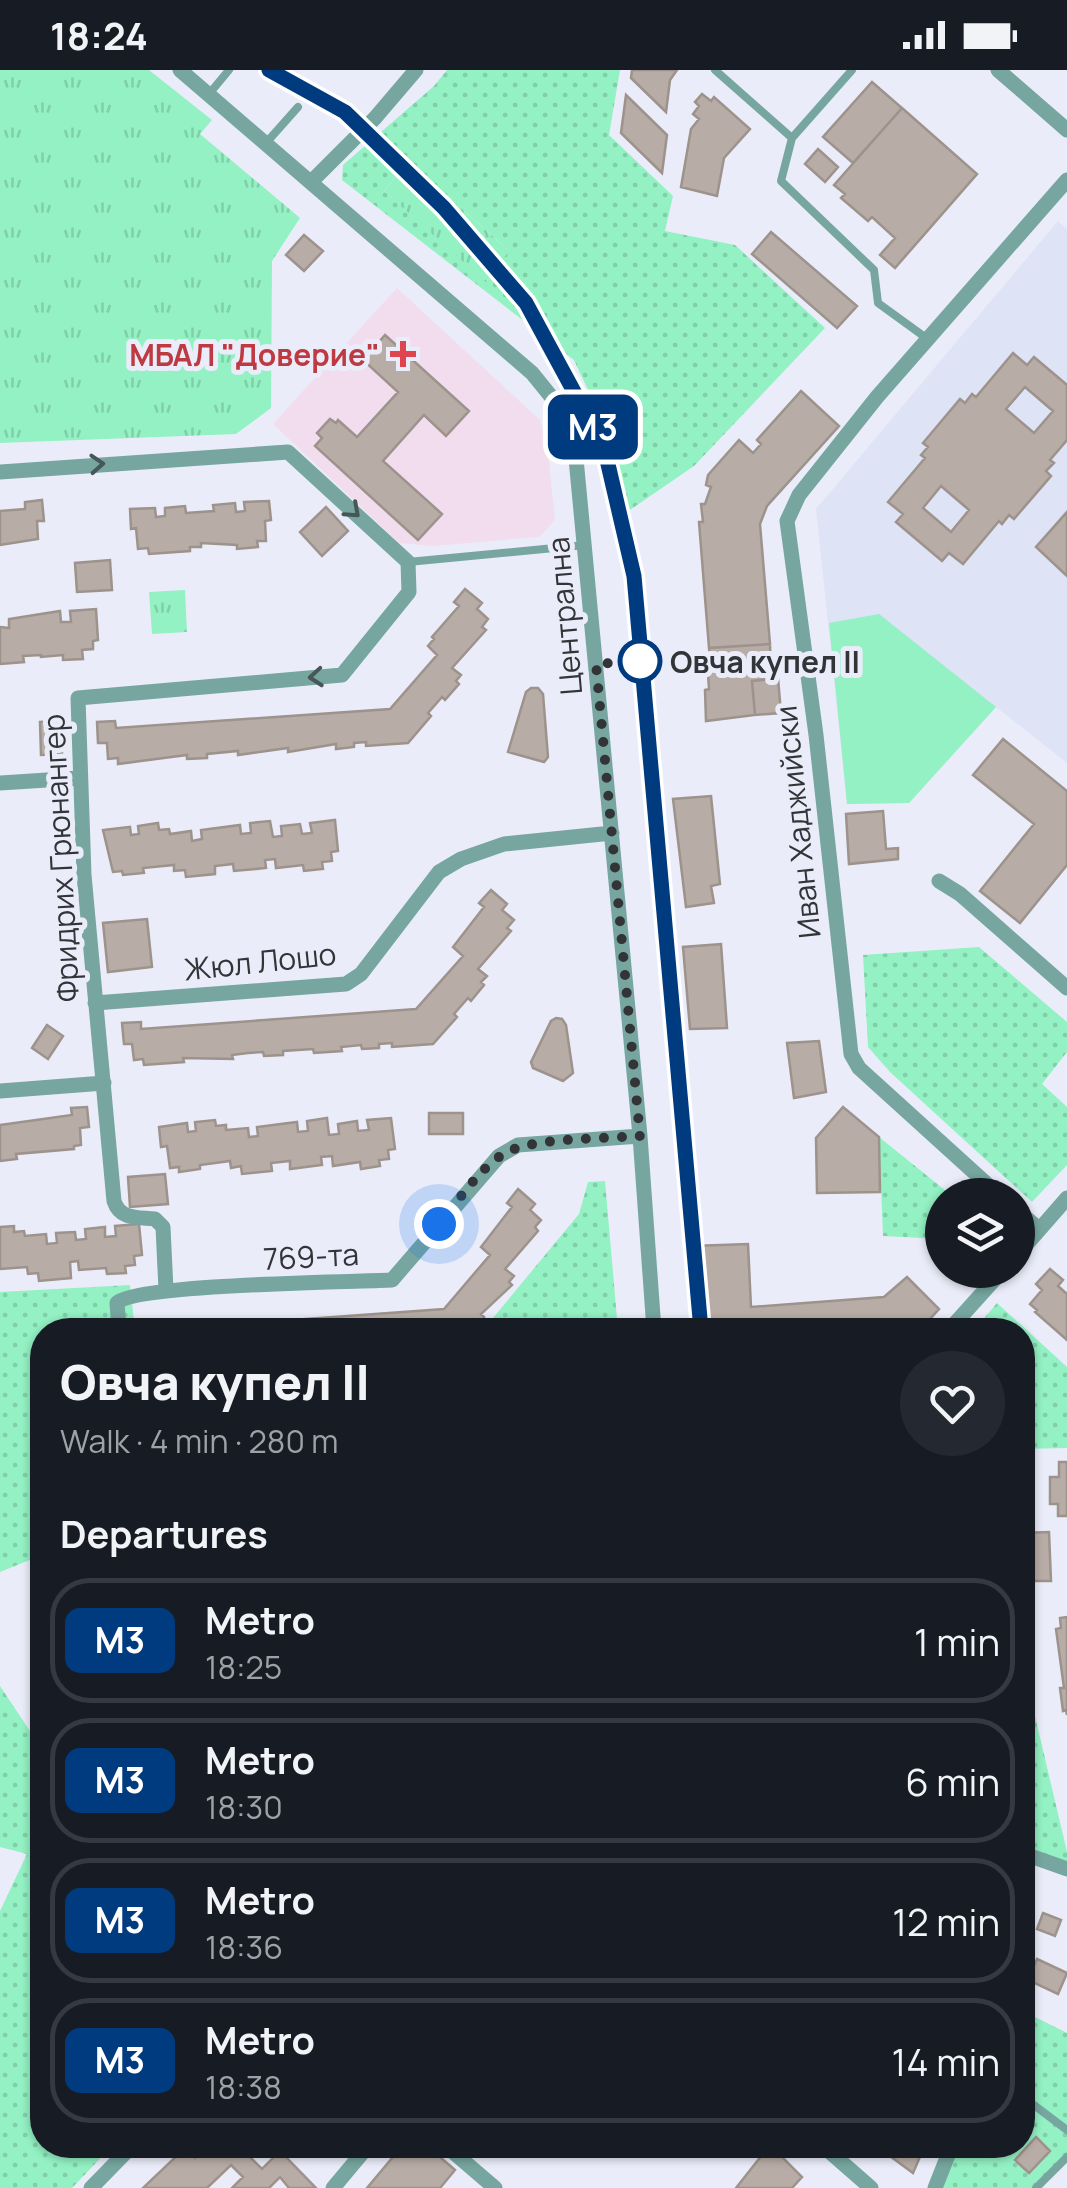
<!DOCTYPE html>
<meta charset="utf-8">
<style>
body{margin:0;font-family:Manrope,sans-serif;background:#242831;color:#f1f3f6;height:100vh;display:flex;flex-direction:column;font-size:38px;white-space:nowrap}
*{box-sizing:border-box;margin:0}
p{font-size:32px;color:#9ea1a6}
.icon{flex:none;width:55px;height:55px;fill:none;stroke:currentColor;stroke-width:2;stroke-linecap:round;stroke-linejoin:round}
.map{position:relative;flex:1;overflow:hidden}
.drawer{position:absolute;left:30px;top:1248px;width:1005px;height:840px;display:flex;flex-direction:column;background:#171b24;border-radius:40px;box-shadow:0 2px 8px #0004}
.drawer>*{flex:none}
.badge{padding:0 20px;border-radius:15px;font-size:35px;line-height:65px}
.controls{position:absolute;left:925px;top:1108px;display:grid;gap:20px}
.controls a{display:grid;place-items:center;width:110px;height:110px;border-radius:50%;background:#171b24;box-shadow:0 2px 8px #0004;font-size:50px}
.you{position:absolute;width:50px;height:50px;margin:-25px;border:8px solid #fff;border-radius:50%;background:#1a73e8;box-shadow:0 0 0 15px #1a73e833}
.map>.badge{position:absolute;translate:-50% -50%;box-shadow:0 0 0 5px #fff}
h2{padding:0 30px;font-size:38px;line-height:90px}
.round{display:grid;place-items:center;flex:none;width:105px;height:105px;border-radius:52px;background:#242831}
.summary{display:flex;align-items:center;justify-content:space-between;height:170px;padding:0 30px}
h1{font-size:48px;font-weight:800;line-height:75px}
ul{padding:0;list-style:none}
li{display:flex;align-items:center;gap:30px;height:125px;margin:0 20px 15px;padding:0 10px;border:5px solid #363941;border-radius:40px}
li div{flex:1}
li b{display:block;font-size:38px}
li em{font-style:normal}
li .badge{min-width:110px;font-weight:700;text-align:center}
.status{display:flex;justify-content:space-between;align-items:center;height:70px;padding:0 50px;background:#171b24;direction:ltr}
.status svg{height:28px;fill:currentColor}
.map>svg:first-child{display:block}
.built{fill:#dee3f6}
.medical{fill:#f1dded}
.grass{fill:url(#grass-dots);fill-rule:evenodd}
.park{fill:url(#park-tufts)}
.pitch{fill:#93f1c3}
.building{fill:#b8aca6;stroke:#9d928c;stroke-width:2.5;fill-rule:evenodd}
.lines{fill:none;stroke-linecap:round;stroke-linejoin:round}
.service{stroke:#76a69f;stroke-width:8}
.minor{stroke:#76a69f;stroke-width:15}
.oneway{stroke:#475657}
.line-casing{stroke:#fff;stroke-width:22}
.line{stroke:#003b80;stroke-width:15}
.walk{stroke:#333438;stroke-width:10;stroke-dasharray:0 18}
.health-dot{fill:#e0444e;stroke:#eaedf9;stroke-width:4}
.stop-dot{fill:#fff;stroke:#003b80;stroke-width:5}
.labels{text-anchor:middle;dominant-baseline:central;stroke-width:10;stroke-linejoin:round;paint-order:stroke}
.health-label{font-size:30px;font-weight:bold;fill:#be3a42;stroke:#eaedf9;text-anchor:end}
.street-label{font-size:30px;fill:#333438;stroke:#eaedf9}
.stop-label{font-size:30px;font-weight:bold;fill:#333438;stroke:#eaedf9;text-anchor:start}
</style>
<div class="status"><b>18:24</b><svg viewBox="0 0 49 12"><path d="M0 12V9h3v3zM5 12V6h3v6zM10 12V3h3v9zM15 12V0h3v12zM26 1h20v11H26zM47 4h2v5h-2z"/></svg></div>
<div class="map">
<svg width="1067" height="2118" viewBox="0 0 1067 2118">
<defs>
<pattern id="grass-dots" width="8" height="8" patternUnits="userSpaceOnUse" patternTransform="scale(2.5)"><rect width="8" height="8" fill="#93f1c3"/><path d="M2 2h.1M6 6h.1" fill="none" stroke="#7fcfa8" stroke-width="1.8" stroke-linecap="round"/></pattern>
<pattern id="park-tufts" width="24" height="20" patternUnits="userSpaceOnUse" patternTransform="scale(2.5)"><rect width="24" height="20" fill="#93f1c3"/><path d="M3 7l-1-3M5 7V3M7 7l1-3M15 17l-1-3M17 17v-4M19 17l1-3" fill="none" stroke="#7fcfa8"/></pattern>
</defs>
<rect width="100%" height="100%" fill="#eaedf9"/>
<path class="built" d="M1058,151L1067,159V693L996,637L909,733L847,734L816,439Z"/>
<path class="medical" d="M397,218L540,350L548,382L555,450L539,467L432,476L399,473L273,354Z"/>
<path class="grass" d="M447,0H620L609,65L673,126L665,161L735,175L825,258L694,396L624,444L610,367L574,290L342,110L343,95L434,16ZM409,91L508,180L487,211L384,121Z
M979,877L1067,952V982L1042,1014L1067,1037V1095L1032,1132L890,1002L868,977L863,885Z
M879,1067L951,1125H942V1169L883,1166Z
M605,1111L618,1260H483L579,1144L588,1112Z
M130,1215L135,1260H42V1485L0,1502V1222Z
M997,1233L1067,1297V1378L1023,1379L1022,1260H974Z
M0,1616L42,1679V2075H113L72,2118H0V1841L27,1784L0,1777Z
M1023,1625L1031,1629L1067,1782V1799L1023,1783Z
M1023,1941L1067,1963V2089L1035,2118H935L952,2075H1022Z"/>
<path class="park" d="M0,0H149L212,50L200,64L300,148L272,191L271,338L236,364L0,373Z
M409,91L509,181L486,212L384,121Z
M185,520L187,562L152,564L149,522Z"/>
<path class="pitch" d="M879,544L996,637L909,733L847,734L829,553Z"/>
<path class="building" d="M632,0H677L670,10L666,42L631,8Z
M872,12L902,38L853,93L823,67Z
M702,24L711,31L714,27L750,59L724,88L717,126L681,117L691,59L699,49L693,44L699,36L695,32Z
M626,25L667,65L662,103L621,63Z
M902,38L977,104L895,198L880,185L895,168L872,147L868,151L841,128L845,124L834,115Z
M818,79L838,97L825,112L805,94Z
M771,162L857,236L837,258L752,184Z
M304,165L323,181L304,201L286,185Z
M385,265L469,341L446,366L424,345L383,391L442,444L418,470L315,376L322,368L317,363L330,349L336,353L338,350L357,367L398,322L363,290Z
M1013,283L1027,295L1034,287L1067,315V370L1050,390L1054,393L1046,401L1051,406L1014,449L1009,445L1002,454L999,451L963,494L949,483L942,491L896,452L903,444L888,432L925,388L921,385L928,377L923,373L960,329L965,333L972,324L976,327ZM1025,317L1053,341L1034,363L1006,339ZM941,416L969,440L951,462L923,438Z
M801,321L839,356L767,436L760,454L770,574L709,578L699,452H703L701,434H705L711,417L706,415L708,405L739,370L753,383L761,374L757,370Z
M42,430L44,451H37L38,469L0,475V441L25,439V432Z
M269,431L271,450L265,451L266,471H257L258,477L237,479V475L201,473V477H190V481L149,484L148,478L138,479L136,458L131,459L130,439L155,438L156,447L165,446V438L185,436L186,443L214,441L213,435L235,433L236,442L245,441L244,432Z
M326,437L348,461L322,486L300,462Z
M1067,442V506L1036,477Z
M110,490L112,520L77,522L75,493Z
M465,519L482,533L477,539L488,549L482,557L486,560L452,598L461,605L456,611L459,614L445,630L442,627L428,643L431,646L408,673L366,676V672L354,673V677L336,679V674L288,682V678L238,685V681L207,684V688L187,689V685L118,694V688L108,689L107,673H98L97,652L115,651L116,658L390,639L437,585L428,576L434,569L432,567L459,536L454,532Z
M96,539L98,570L93,571V579L82,580L83,589L63,590V585L41,587V585L23,586L24,592L0,594V557L9,558V549L60,541L61,552H71L70,541Z
M770,574L771,609L752,611L755,645L706,651L705,620L709,619L708,604L711,603L709,578Z
M778,608L781,643L755,645L752,611Z
M531,618H538L543,624L548,687L544,692L508,682L526,622Z
M61,651L62,684L41,685L40,652Z
M1003,669L1067,721V795L1020,853L980,821L1034,754L973,705Z
M711,726L720,814L711,816L714,833L686,837L673,729Z
M883,741L886,779L898,778V789L849,794L846,744Z
M335,750L338,781L331,782L332,791L322,792L323,799L304,801L303,795L276,798L275,789L265,790L266,798L234,801L233,794L215,796V804L186,807L185,800L174,801V795L143,798L144,803L123,805L122,801L113,802L103,760L130,757L131,765L139,764L138,756L158,753L159,760L169,759L170,764L191,761L192,771L202,769L201,760L240,755L241,764L251,763L250,753L270,751L273,767L282,766L281,756L300,754L302,764L312,763L310,753Z
M491,820L507,834L502,840L514,850L507,858L511,861L478,899L487,906L481,912L484,915L471,931L468,928L454,944L457,947L433,974L392,977V973L379,974V978L362,979L361,975L341,977L342,981L314,983L313,979L283,981V985L264,986L263,982L248,983L232,985L233,989L183,988L184,992L144,995L143,989L134,990L132,974H124L122,953L141,952V959L416,939L463,886L453,877L484,837L479,833Z
M147,849L152,897L108,902L103,853Z
M721,874L727,958L690,959L683,877Z
M556,948L562,949L566,955L573,1003L563,1011L533,998L531,992L551,951Z
M47,955L63,966L48,989L32,978Z
M819,971L826,1022L794,1028L787,973Z
M87,1037L89,1057L80,1058L81,1075L74,1076V1079L16,1084L17,1089L0,1091V1055L72,1045L71,1038Z
M843,1037L879,1067L880,1122L817,1123L816,1068Z
M429,1043H463V1064H429Z
M327,1048L329,1065L339,1064L338,1054L357,1051L358,1061L369,1060L367,1050L391,1048L395,1079L388,1080L389,1089L379,1090L380,1096L361,1099L360,1092L333,1096L332,1086L321,1087L322,1095L290,1099V1091L271,1093L272,1101L242,1104L241,1096L231,1098L230,1091L200,1095V1099L179,1102V1097L170,1098L167,1076L161,1077L159,1057L187,1053L188,1062L196,1061L195,1052L215,1050L216,1056L226,1055V1060L248,1058L249,1067L258,1066L257,1057L297,1052L298,1062L308,1061L307,1051Z
M165,1104L168,1134L130,1137L128,1107Z
M518,1119L535,1134L530,1140L541,1150L535,1157L538,1161L505,1199L514,1206L509,1212L512,1215L481,1244L484,1247L473,1260H150V1253L169,1251V1259L444,1239L490,1185L481,1177L512,1137L507,1133Z
M139,1154L142,1185L134,1186L135,1195L125,1196L126,1203L107,1204L106,1198L79,1200L78,1191L70,1192L71,1208L39,1211L38,1203L28,1204L27,1197L0,1199V1157L14,1156V1162L24,1161L25,1166L46,1164L47,1174L57,1173L56,1163L75,1162L76,1170L86,1169L85,1159L105,1157V1167L116,1166L115,1156Z
M748,1174L751,1237L884,1227L907,1207L939,1239L920,1260H698L693,1176Z
M1050,1199L1063,1210L1058,1216L1067,1224V1270L1035,1242L1037,1240L1030,1234L1042,1220L1036,1214Z
M1059,1392H1067V1446H1058V1434H1050V1407H1059Z
M1049,1462L1051,1511H1022V1463Z
M1067,1547V1645L1066,1640L1063,1641L1060,1618H1064L1056,1559L1061,1558L1060,1548Z
M1043,1843L1061,1850L1055,1866L1037,1859Z
M1037,1889L1067,1903L1058,1924L1028,1910Z
M1036,2067L1050,2081L1029,2103L1015,2090Z
M208,2075H252L245,2082L262,2099L280,2081L316,2118H289L280,2107L269,2118H232L243,2107L231,2095L207,2118H143L186,2077L195,2088Z
M403,2075H426L455,2100L440,2118H367Z
M770,2075L802,2107L792,2118H736Z
M875,2075H925L913,2103Z"/>
<g class="lines">
<path class="service" d="M715,0L792,68
M852,0L792,68L781,111L874,200L878,233L929,270
M209,24L229,0
M266,73L298,37
M408,492L585,475
M1022,2026L1067,2060
M1036,2118L1067,2087"/>
<path class="minor" d="M180,0L532,303L562,340L575,378L640,1066L654,1260
M998,0L1067,60
M312,111L375,48L416,0
M0,402L288,382L408,492L409,522L342,605L78,628L84,805L114,1131C120,1150 138,1147 155,1149L163,1157L166,1220
M0,713L78,708
M939,811L960,824L1067,918
M95,933L346,914L361,904L439,802L461,789L504,774L612,763
M0,1021L104,1013
M999,1125L859,998L851,984L816,665L787,451L799,425L877,327L1067,110
M1018,1141L1039,1159
M1018,1184L1067,1128
M119,1260L117,1233C135,1214 352,1212 392,1210L499,1086L518,1075L640,1066
M949,1260L1003,1200
M1022,1783L1067,1799
M445,2075L495,2118
M822,2075L871,2118
M91,2118L133,2075
M333,2118L369,2075
M935,2118L952,2075"/>
</g>
<defs><path id="oneway-chevron" d="M-2-3.5L2.5 0L-2 3.5" fill="none" stroke-width="1.6" stroke-linecap="round" stroke-linejoin="round" transform="scale(2.5)"/></defs>
<g class="oneway">
<use href="#oneway-chevron" transform="translate(97 394) rotate(-4)"/>
<use href="#oneway-chevron" transform="translate(353 441) rotate(42)"/>
<use href="#oneway-chevron" transform="translate(316 607) rotate(175)"/>
</g>
<g class="lines">
<g class="line-casing">
<path id="line" d="M269,0L345,42L444,138L526,233L604,377L634,506L701,1260"/>
</g>
<use href="#line" class="line"/>
<path class="walk" d="M439,1154C458,1132 477,1101 502,1085C528,1067 605,1069 640,1066L596,594L640,591"/>
</g>
<path class="health-dot" d="M398 269h10v10h10v10h-10v10h-10v-10h-10v-10h10z"/>
<circle class="stop-dot" cx="640" cy="591" r="20"/>
<g class="labels">
<g class="health-label">
<text x="380" y="284">МБАЛ "Доверие"</text>
</g>
<g class="street-label">
<text transform="translate(564 546) rotate(-95)">Централна</text>
<text transform="translate(797 752) rotate(-96)">Иван Хаджийски</text>
<text transform="translate(60 788) rotate(-93)">Фридрих Грюнангер</text>
<text transform="translate(260 891) rotate(-6)">Жюл Лошо</text>
<text transform="translate(311 1186) rotate(-3)">769-та</text>
</g>
<g class="stop-label">
<text x="670" y="591">Овча купел II</text>
</g>
</g>
</svg>
<div class="controls">
<a><svg class="icon" aria-label="layers" viewBox="0 0 24 24"><path d="M12 4l9 5-9 5-9-5zM3 14l9 5 9-5"/></svg></a>
</div>
<div class="you" style="left:439px;top:1154px"></div>
<b class="badge" style="left:593px;top:357px;background:#003b80;color:#fff">M3</b>
<section class="drawer">
<div class="summary"><div><h1>Овча купел II</h1><p>Walk · 4 min · 280 m</p></div><a class="round"><svg class="icon" aria-label="heart" viewBox="0 0 24 24"><path d="M12 20l-8-8c-3-5 5-10 8-4 3-6 11-1 8 4z"/></svg></a></div>
<h2>Departures</h2>
<ul>
<li><span class="badge" style="background:#003b80;color:#fff">M3</span><div><b>Metro</b><p>18:25</p></div><em>1 min</em></li>
<li><span class="badge" style="background:#003b80;color:#fff">M3</span><div><b>Metro</b><p>18:30</p></div><em>6 min</em></li>
<li><span class="badge" style="background:#003b80;color:#fff">M3</span><div><b>Metro</b><p>18:36</p></div><em>12 min</em></li>
<li><span class="badge" style="background:#003b80;color:#fff">M3</span><div><b>Metro</b><p>18:38</p></div><em>14 min</em></li>
</ul>
</section>
</div>
